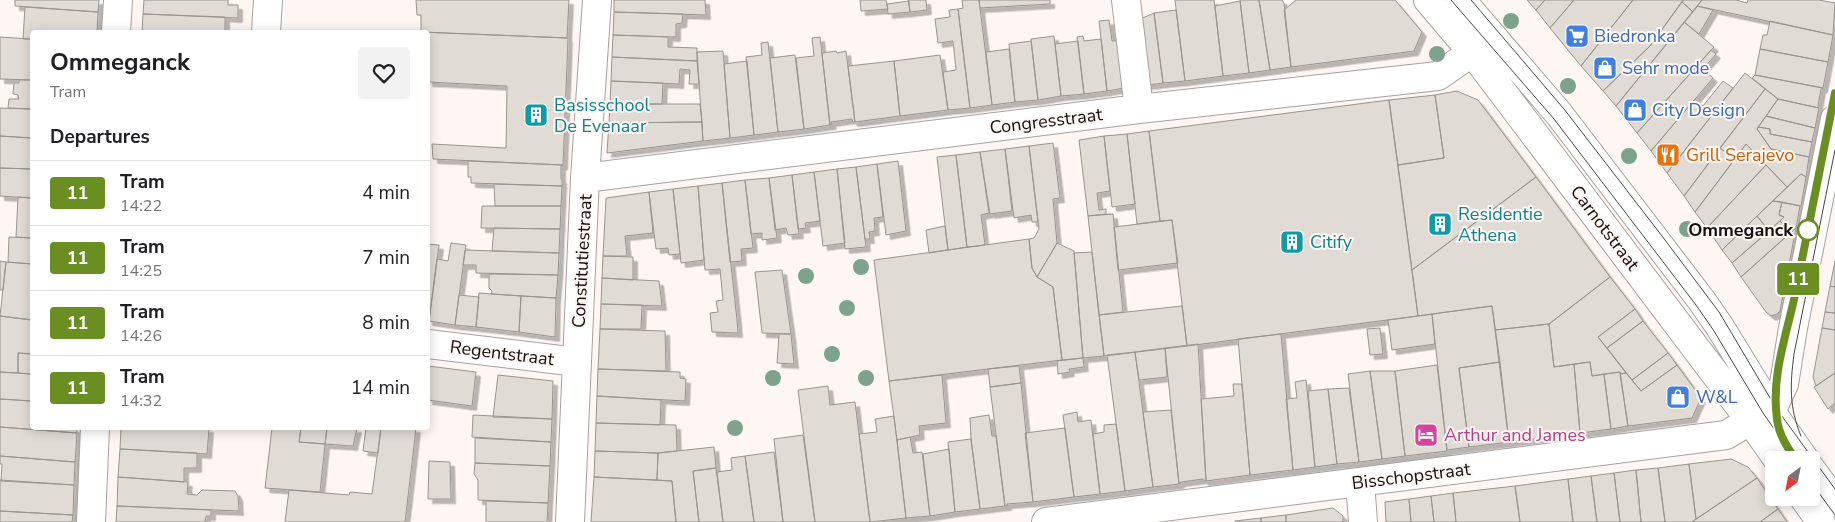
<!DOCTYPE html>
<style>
body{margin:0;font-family:"Nunito Sans",sans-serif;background:#f2f2f2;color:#202124;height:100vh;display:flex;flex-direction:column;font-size:19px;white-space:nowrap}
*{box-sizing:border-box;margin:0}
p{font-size:16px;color:#757577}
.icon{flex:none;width:28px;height:28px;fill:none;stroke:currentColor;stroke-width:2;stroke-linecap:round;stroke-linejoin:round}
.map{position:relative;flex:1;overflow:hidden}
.drawer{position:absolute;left:30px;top:30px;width:400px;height:400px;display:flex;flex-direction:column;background:#fff;border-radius:5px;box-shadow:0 2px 12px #0003}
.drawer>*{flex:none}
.badge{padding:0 10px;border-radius:4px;font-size:18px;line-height:32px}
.needle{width:32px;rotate:212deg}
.controls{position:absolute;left:1765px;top:451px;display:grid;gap:10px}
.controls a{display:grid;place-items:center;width:55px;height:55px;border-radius:5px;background:#fff;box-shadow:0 2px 12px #0003;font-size:25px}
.map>.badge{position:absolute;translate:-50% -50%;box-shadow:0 0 0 2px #fff}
h2{padding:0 20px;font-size:19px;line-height:45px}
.round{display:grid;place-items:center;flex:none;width:52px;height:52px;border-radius:5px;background:#f2f2f2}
.overview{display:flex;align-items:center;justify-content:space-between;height:85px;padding:0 20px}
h1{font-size:24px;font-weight:700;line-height:38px}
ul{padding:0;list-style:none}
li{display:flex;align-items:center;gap:15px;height:65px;padding:0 20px;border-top:1px solid #e0e0e0}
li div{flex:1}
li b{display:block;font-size:19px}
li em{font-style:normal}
li .badge{min-width:55px;font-weight:700;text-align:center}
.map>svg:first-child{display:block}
.building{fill:#e0dbd5;stroke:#99948e;filter:url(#shadow)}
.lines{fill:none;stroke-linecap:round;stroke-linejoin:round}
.street-casing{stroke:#a8a19d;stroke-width:30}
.secondary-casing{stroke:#a8a19d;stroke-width:30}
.street{stroke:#fff;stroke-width:28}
.secondary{stroke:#fff;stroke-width:28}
.tram{stroke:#494544;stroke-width:1}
.tree{fill:#7da38d}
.line-casing{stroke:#fff;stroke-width:11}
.line{stroke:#6b8e23;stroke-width:8}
.stop-dot{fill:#fff;stroke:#6b8e23;stroke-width:2.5}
.labels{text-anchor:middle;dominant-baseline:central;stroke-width:4;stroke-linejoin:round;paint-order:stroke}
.shop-label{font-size:18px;fill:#366cbe;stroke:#fef6f2;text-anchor:start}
.culture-label{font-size:18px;fill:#0d838f;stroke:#fef6f2;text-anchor:start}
.street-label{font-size:18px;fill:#141110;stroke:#fef6f2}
.food-label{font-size:18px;fill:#c56008;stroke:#fef6f2;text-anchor:start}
.stop-label{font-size:18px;font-weight:bold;fill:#141110;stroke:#fef6f2;text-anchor:end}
.hotel-label{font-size:18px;fill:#b23c85;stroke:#fef6f2;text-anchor:start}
</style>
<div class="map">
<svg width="1835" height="522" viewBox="0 0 1835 522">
<defs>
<filter id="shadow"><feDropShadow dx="4.5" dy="4.5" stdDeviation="0" flood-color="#0004"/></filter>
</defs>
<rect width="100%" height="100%" fill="#fef6f2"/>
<path class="building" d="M15,0H99L98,12L15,6Z
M144,0H228V5H238V18L143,14Z
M416,0H569L567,38L421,32V15H417Z
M614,0H705L706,15L614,12Z
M860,0H886L888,9L861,11Z
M908,0H926L927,10L910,12Z
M962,0H979L992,105L970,108L958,9L963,8Z
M979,0H1050V4L980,8Z
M1175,0H1214L1223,76L1185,81Z
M1240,0H1259L1270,70L1249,73Z
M1259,0H1282L1284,3L1291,67L1270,70Z
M1296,0H1395L1422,32L1414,51L1291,67L1284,10Z
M1527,0H1545L1536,10Z
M1545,0H1574L1550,28L1536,10Z
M1574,0H1633L1581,66L1550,28Z
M1633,0H1683L1650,46L1603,91L1581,66Z
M1683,0H1702L1693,12L1682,2Z
M1702,0H1736L1747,3L1748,0H1819L1835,3L1833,35L1697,6Z
M909,1L910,12L888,14L887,4Z
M1240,1L1249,73L1223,76L1215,6Z
M1682,2L1693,12L1616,106L1603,91L1650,46Z
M1697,6L1713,10L1699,34L1684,22Z
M25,7L98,12L97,32H32V39H23Z
M958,9L970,108L948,110L943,72L956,70L953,41L938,43L935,19L950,17L949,10Z
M1176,10L1185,81L1163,83L1154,13Z
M614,12L683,14L682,23L676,24V37L613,35Z
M1154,13L1163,83L1141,86L1138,20Z
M143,14L225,17V30L230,31V32H142Z
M1109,20L1112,41L1125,40L1130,87L1107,91L1099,21Z
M1770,21L1833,35L1828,62L1760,49L1763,35H1767Z
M1684,22L1714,47L1637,133L1616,106Z
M421,32L568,38L563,165L433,159L432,144L506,148L507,86L428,82V32Z
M613,35L668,37V47L697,48V61L612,57Z
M1054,36L1061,96L1038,100L1031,39Z
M1083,36L1084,41L1101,39L1107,91L1084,94L1077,37Z
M0,37L32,39V80L0,79Z
M820,37L830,125L804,129L796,58L814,56L812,38Z
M1031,41L1038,100L1015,102L1009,44Z
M1078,41L1084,94L1061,96L1055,44Z
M768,42L778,132L754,135L746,57L762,55L761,43Z
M1009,49L1015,102L992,105L986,52Z
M1760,49L1828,62L1823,88L1755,75Z
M1711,50L1716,54L1703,69L1713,78L1651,151L1637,133Z
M723,51L730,138L703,141L697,52Z
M836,51L837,53L846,51L855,122H853L852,119L831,122L832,125H830L822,53Z
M795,55L804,129L778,132L770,58Z
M940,55L948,110L900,116L894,61Z
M612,57L697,61L699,84H689L690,70L680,69L679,84L611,81Z
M747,61L754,135L730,138L724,64Z
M894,61L900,116L855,122L848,66Z
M1745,73L1765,89L1684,196L1667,173Z
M1755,75L1823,88L1821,89L1818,106L1819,108L1778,99L1752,78Z
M19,80H32V109L8,108L9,99H19L18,95L13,94L14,83H19Z
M611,81L663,83L662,104H610Z
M1723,81L1733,88L1667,173L1651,151L1695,99L1703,106Z
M1765,89L1778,99L1757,129L1771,149L1809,157L1806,177L1801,174L1787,187L1746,144L1735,159L1720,148Z
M1457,91L1478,100L1536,177L1412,270L1398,165L1444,158L1435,95Z
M1435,95L1444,158L1398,165L1389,100Z
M1778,99L1819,108L1815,128L1766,116Z
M1389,100L1418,316L1187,346L1172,220L1160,221L1149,131Z
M610,104H700L702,122L609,123Z
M0,108L32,109V138L0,136Z
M1766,116L1815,128L1812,142L1770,134V129L1758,127Z
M702,122L703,141L607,153L609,123Z
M1758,127L1770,129V134L1812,142L1809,157L1771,149L1757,129Z
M1149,131L1160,221L1137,224L1127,134Z
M1127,134L1135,204L1112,207L1104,136Z
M0,136L32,138V169L0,168Z
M1104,136L1110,191L1097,193L1099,210L1106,209V214L1088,216L1079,140Z
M1053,143L1060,198L1053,199L1057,243L1037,277L1032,268L1029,239L1034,238L1039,229L1029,146Z
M1746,144L1766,165L1707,228L1695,212Z
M1029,146L1038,222H1032L1031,215L1014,218L1005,149Z
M1720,148L1735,159L1695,212L1684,196Z
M1005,149L1012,211L990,214L980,152Z
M980,152L989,213L981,215L985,245L967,247L956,155Z
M956,155L967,247L948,250L937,157Z
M468,161L563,165L561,166V179H562V186L471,183V177H468Z
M898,161L906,231L886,235L877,164Z
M877,164L883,217L874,218L875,231L869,232L870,239H865L856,167Z
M1766,165L1787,187L1722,250L1707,228Z
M856,167L866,247L845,249L837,169Z
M0,168L32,169V198L0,196Z
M837,169L845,243L823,246L814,172Z
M814,172L820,221L805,223L806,228L798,229L792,175Z
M1801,174L1806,177L1801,206L1773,201Z
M792,175L799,234L788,235L786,228L775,230L769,178Z
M1536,177L1610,277L1549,324L1495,330L1492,306L1418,316L1412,270Z
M769,178L777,238L762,240V233L751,234L745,180Z
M745,180L753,248L741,249L742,261L730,262L722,183Z
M722,183L737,320L738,333L712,332L710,313L718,312L716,301L723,300L720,269L705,270L698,186Z
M494,184L562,186L561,206H495Z
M698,186L704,260L681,263L673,189Z
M673,189L680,254L669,255L668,248L656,249L649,192Z
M649,192L653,233L625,236L627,256H603L606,198Z
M18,197L32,198V238L16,237Z
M1773,201L1782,202L1779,215L1784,217L1769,231L1757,216Z
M1782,202L1800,206L1796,228L1791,232L1780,221L1784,217L1779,215Z
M482,206H561L560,229L481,228Z
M1113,214L1123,312L1099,315L1088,216Z
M1757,216L1769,231L1732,263L1722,250Z
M1172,220L1178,263L1118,270L1114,227Z
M1780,221L1791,232L1741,277L1732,263Z
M945,226L948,250L929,253L926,230Z
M494,228L560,229L559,253L492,251Z
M1796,228L1780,311L1777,314L1771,316L1766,312L1741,277Z
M9,237L32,238V264L8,262Z
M1029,239L1032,268L1037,277L1053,287L1062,360L889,381L874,260Z
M451,243L466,245L455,325L429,321L437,259L448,261Z
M1057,243L1074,251L1083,358L1062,360L1053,287L1037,277Z
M428,244L439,245L429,321H428Z
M465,250L559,253L558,275L476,273V265H463Z
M1092,252L1104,356L1083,358L1074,253Z
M603,256L633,257V280L602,278Z
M0,261L6,262L3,290H0Z
M1835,261V287L1830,286Z
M6,262L32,264V320L0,316Z
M782,270L791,334L762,333L755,272Z
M489,274L558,275L556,298L491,294L492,291L489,288Z
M1610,277L1635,309L1598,337L1626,373L1620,374V372L1592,376L1590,362L1554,367L1549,324Z
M602,278L659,281L662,306L601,304Z
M1830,286L1835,287V313L1825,312Z
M479,293L521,296L519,332L476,327Z
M459,295L479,297L476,327L455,325Z
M521,296L556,298L555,337L519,332Z
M601,304L642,305L641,329H600Z
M1182,306L1187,346L1104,356L1099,315Z
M1492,306L1500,362L1459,368L1469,447L1447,450L1432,314Z
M1635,309L1643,321L1607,348L1598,337Z
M1825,312L1835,313V330L1822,328Z
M1432,314L1435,344L1392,350L1388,320Z
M0,316L32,320V354L18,353V373L0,372Z
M1643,321L1668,353L1632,380L1607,348Z
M1549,324L1554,367L1574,364L1580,433L1509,442L1495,330Z
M1380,328L1383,354L1370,355L1367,329Z
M1822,328L1835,330V373L1816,386L1813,377Z
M600,329L665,331L666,371L598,369Z
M779,334H791L794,364L777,363Z
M1281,334L1293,470L1250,475L1238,339Z
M1198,344L1206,481H1204L1203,479L1181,482L1179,484L1165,348Z
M1165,348L1167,377L1139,380L1135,352Z
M1135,352L1153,487L1125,491L1107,355Z
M18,353L32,354V374L18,373Z
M1668,353L1677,365L1641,391L1632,380Z
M1083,358L1084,367L1069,369L1070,372L1058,374L1057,361Z
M1500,362L1509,442L1469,447L1459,368Z
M1590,362L1592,376L1604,374L1611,429L1580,433L1574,364Z
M1437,365L1447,451L1405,456L1395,371Z
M1677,365L1701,398L1692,418L1628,426L1620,374L1626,373L1641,391Z
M428,366L476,372L472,406L428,400Z
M1019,366L1021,383L990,387L988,369Z
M598,369L680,372V378L686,379L685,401L597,396Z
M1370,371L1382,459L1359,462L1348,374Z
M1370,371H1395L1405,456L1382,459Z
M0,372L32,374V401L0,399Z
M1620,372L1628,426L1611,429L1604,374Z
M1835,373V403L1828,409L1814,387Z
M498,375L553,381L552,419L493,417Z
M942,375L946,423L919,426L920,435L897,440L889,381Z
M1306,380L1315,467L1293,470L1286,399L1297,398L1295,382Z
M1021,383L1033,502L1007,504V506H1005L990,387Z
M1233,384H1242L1250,475L1206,481L1201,399L1234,396Z
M828,386L830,405L855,402L870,522H815L798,390Z
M1349,388L1359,462L1337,464L1328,389Z
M1328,389L1337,464L1315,467L1308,391Z
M597,396L661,400L660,425L596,423Z
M0,399L32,401V428H77V433L0,427Z
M1171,410L1179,484L1153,487L1143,412Z
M1077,412L1078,422L1091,420L1100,494L1074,497L1063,415Z
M473,415L552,419L551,442L472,437Z
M989,415L992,436H996L1005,506L980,509L971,439L970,418Z
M894,416L906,518L870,522L859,434L877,432L875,419Z
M596,423L676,425L677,451L658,453L595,451Z
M1116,424L1125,491L1100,494L1093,434L1104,432V425Z
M0,427L77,433L75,462L0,456Z
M121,428H209L207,454L120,449Z
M272,428H301L299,442L325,444L320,492L265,488Z
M301,428H327L325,444L299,442Z
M327,428H357L353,446L325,444Z
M366,428H381L378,453L363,451Z
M381,428H416L405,522H285L289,490L349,495L350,492L372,494Z
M1065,428L1074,497L1033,502L1025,433Z
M803,435L815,522H783L774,439Z
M910,437L913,453L922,452L930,516L906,518L897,440Z
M475,438L551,442L550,466L475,463Z
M971,439L980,509L955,512L948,442Z
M714,447L716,468L693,471L699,522H676L672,481L657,480L658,453Z
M120,449L197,453V468H184V482L118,477Z
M949,449L955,512L930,516L923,454Z
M595,451L658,453L657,480L594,477Z
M774,452L783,522H754L745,456Z
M0,456L75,462L74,485L1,481L2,464H0Z
M745,456L754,522H723L717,472L732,470L731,458Z
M1731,459L1748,467L1757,478L1696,519L1689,464Z
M429,461L450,462L451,499H428Z
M475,463L550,466L548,503L478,500V480L474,474Z
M1689,464L1696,519L1692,522H1665L1658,468Z
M716,468L723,522H699L693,471Z
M1658,468L1665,522H1641L1636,470Z
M1636,470L1641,522H1620L1614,473Z
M1614,473L1620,522H1597L1591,476Z
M1591,476L1597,522H1573L1568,479Z
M118,477L188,482L187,494L197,495L202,490L235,491L238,496L239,511L117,506Z
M594,477L672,481L676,522H591Z
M1757,478L1778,509L1760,522H1692Z
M1568,479L1573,522H1520L1515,486Z
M0,480L74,485L73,515L0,511Z
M1515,486L1520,522H1456L1453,493Z
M1453,493L1456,522H1434L1431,496Z
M1431,496L1434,522H1411L1409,499Z
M1409,499L1411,522H1386L1385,502Z
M486,501L548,503L547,522H486Z
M117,506L211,510V516H206L205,522H116Z
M1333,508L1343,516V522H1286V515Z
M1778,509L1787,522H1760Z
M0,511L73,515L72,522H0Z
M1286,515V522H1261V518Z
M1261,518V522H1235V521Z"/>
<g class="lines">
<g class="street-casing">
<path id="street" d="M1126,0L1139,109
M116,32L118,0
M266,32L268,0
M585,178L1139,109L1438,76L1461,60L1493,43
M428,344L577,362
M1360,482L1363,522
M91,522L95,428
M570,522L585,178L597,0
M1046,522L1726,435L1770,409L1776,401L1784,384L1793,328L1835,119"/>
</g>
<g class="secondary-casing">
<path id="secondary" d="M1428,0L1473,53L1750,420L1778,460
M1461,0L1559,114L1702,301L1720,327L1777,420L1805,460
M1811,469L1835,502
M1804,498L1821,522"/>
</g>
<use href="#street" class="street"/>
<use href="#secondary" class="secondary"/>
<path class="tram" d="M1451,0L1554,119L1696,305L1714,331L1763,413L1796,460
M1471,0L1564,109L1662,236L1719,312L1776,408L1835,489
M1776,407L1778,364L1792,308L1835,93
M1801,436C1789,407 1790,385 1794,354L1835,150
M1811,482L1835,515"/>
</g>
<g class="tree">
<circle cx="1511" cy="21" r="8"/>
<circle cx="1437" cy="54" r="8"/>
<circle cx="1568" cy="86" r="8"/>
<circle cx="1629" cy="156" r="8"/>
<circle cx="1687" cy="229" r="8"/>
<circle cx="861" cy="267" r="8"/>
<circle cx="806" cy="276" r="8"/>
<circle cx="847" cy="308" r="8"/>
<circle cx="832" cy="354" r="8"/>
<circle cx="773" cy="378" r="8"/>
<circle cx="866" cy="378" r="8"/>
<circle cx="735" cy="428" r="8"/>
</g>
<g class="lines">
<g class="line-casing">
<path id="line" d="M1796,460C1787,447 1779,435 1777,419C1771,376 1786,337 1795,295C1808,228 1821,161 1835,93"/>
</g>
<use href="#line" class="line"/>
</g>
<defs>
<g id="supermarket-square" transform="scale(1.25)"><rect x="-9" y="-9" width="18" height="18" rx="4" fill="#3f7fe0" stroke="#fef6f2"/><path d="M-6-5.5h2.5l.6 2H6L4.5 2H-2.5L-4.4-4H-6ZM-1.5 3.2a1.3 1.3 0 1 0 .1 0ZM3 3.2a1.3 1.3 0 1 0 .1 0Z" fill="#fff"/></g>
<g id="shop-square" transform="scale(1.25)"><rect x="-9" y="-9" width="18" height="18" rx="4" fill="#3f7fe0" stroke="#fef6f2"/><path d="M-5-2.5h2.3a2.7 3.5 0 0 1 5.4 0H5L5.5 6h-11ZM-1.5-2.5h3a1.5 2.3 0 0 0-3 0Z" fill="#fff"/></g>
<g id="building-square" transform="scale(1.25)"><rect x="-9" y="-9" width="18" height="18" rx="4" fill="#0f9aa8" stroke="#fef6f2"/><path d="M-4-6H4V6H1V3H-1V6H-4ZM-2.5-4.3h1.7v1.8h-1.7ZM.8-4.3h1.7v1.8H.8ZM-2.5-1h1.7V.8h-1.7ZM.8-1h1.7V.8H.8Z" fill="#fff"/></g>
<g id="restaurant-square" transform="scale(1.25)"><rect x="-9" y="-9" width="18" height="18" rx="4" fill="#e8710a" stroke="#fef6f2"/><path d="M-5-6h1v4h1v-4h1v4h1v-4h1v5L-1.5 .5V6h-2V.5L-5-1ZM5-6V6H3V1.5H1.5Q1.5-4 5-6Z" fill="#fff"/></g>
<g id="hotel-square" transform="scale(1.25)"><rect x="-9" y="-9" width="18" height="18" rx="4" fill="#d1479c" stroke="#fef6f2"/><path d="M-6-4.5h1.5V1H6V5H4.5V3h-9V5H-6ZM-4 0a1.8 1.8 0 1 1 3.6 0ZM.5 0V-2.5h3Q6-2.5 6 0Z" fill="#fff"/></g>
</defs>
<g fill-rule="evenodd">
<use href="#supermarket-square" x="1577" y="36"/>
<use href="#shop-square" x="1605" y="68"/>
<use href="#shop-square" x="1635" y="110"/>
<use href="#building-square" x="536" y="115"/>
<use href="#restaurant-square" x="1668" y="155"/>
<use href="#building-square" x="1440" y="224"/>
<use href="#building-square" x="1292" y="242"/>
<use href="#shop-square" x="1678" y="397"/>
<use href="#hotel-square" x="1426" y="435"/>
</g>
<circle class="stop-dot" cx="1808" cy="230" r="10"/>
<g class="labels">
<g class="shop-label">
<text x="1594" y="36">Biedronka</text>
<text x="1622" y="68">Sehr mode</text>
<text x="1652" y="110">City Design</text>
<text x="1696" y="397">W&amp;L</text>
</g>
<g class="culture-label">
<text x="554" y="105">Basisschool<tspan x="554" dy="21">De Evenaar</tspan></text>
<text x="1458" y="214">Residentie<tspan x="1458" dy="21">Athena</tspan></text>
<text x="1310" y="242">Citify</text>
</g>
<g class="street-label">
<text transform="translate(1046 121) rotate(-7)">Congresstraat</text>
<text transform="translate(1605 228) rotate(53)">Carnotstraat</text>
<text transform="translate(582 261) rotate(-87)">Constitutiestraat</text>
<text transform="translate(502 353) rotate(7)">Regentstraat</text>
<text transform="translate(1411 476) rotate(-7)">Bisschopstraat</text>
</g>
<g class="food-label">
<text x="1686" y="155">Grill Serajevo</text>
</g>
<g class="stop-label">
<text x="1793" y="230">Ommeganck</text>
</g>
<g class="hotel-label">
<text x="1444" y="435">Arthur and James</text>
</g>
</g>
</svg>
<div class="controls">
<a><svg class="needle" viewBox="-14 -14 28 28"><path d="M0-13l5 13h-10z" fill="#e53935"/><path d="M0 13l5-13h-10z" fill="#757577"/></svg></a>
</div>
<b class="badge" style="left:1798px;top:279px;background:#6b8e23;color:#fff">11</b>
<section class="drawer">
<div class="overview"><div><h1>Ommeganck</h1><p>Tram</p></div><a class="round"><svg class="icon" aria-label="heart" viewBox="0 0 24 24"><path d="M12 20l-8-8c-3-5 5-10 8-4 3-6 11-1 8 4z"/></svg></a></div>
<h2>Departures</h2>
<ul>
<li><span class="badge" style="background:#6b8e23;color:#fff">11</span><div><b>Tram</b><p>14:22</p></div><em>4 min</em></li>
<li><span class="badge" style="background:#6b8e23;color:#fff">11</span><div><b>Tram</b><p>14:25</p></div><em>7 min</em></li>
<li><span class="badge" style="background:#6b8e23;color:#fff">11</span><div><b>Tram</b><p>14:26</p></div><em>8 min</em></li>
<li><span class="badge" style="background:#6b8e23;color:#fff">11</span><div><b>Tram</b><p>14:32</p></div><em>14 min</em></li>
</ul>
</section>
</div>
